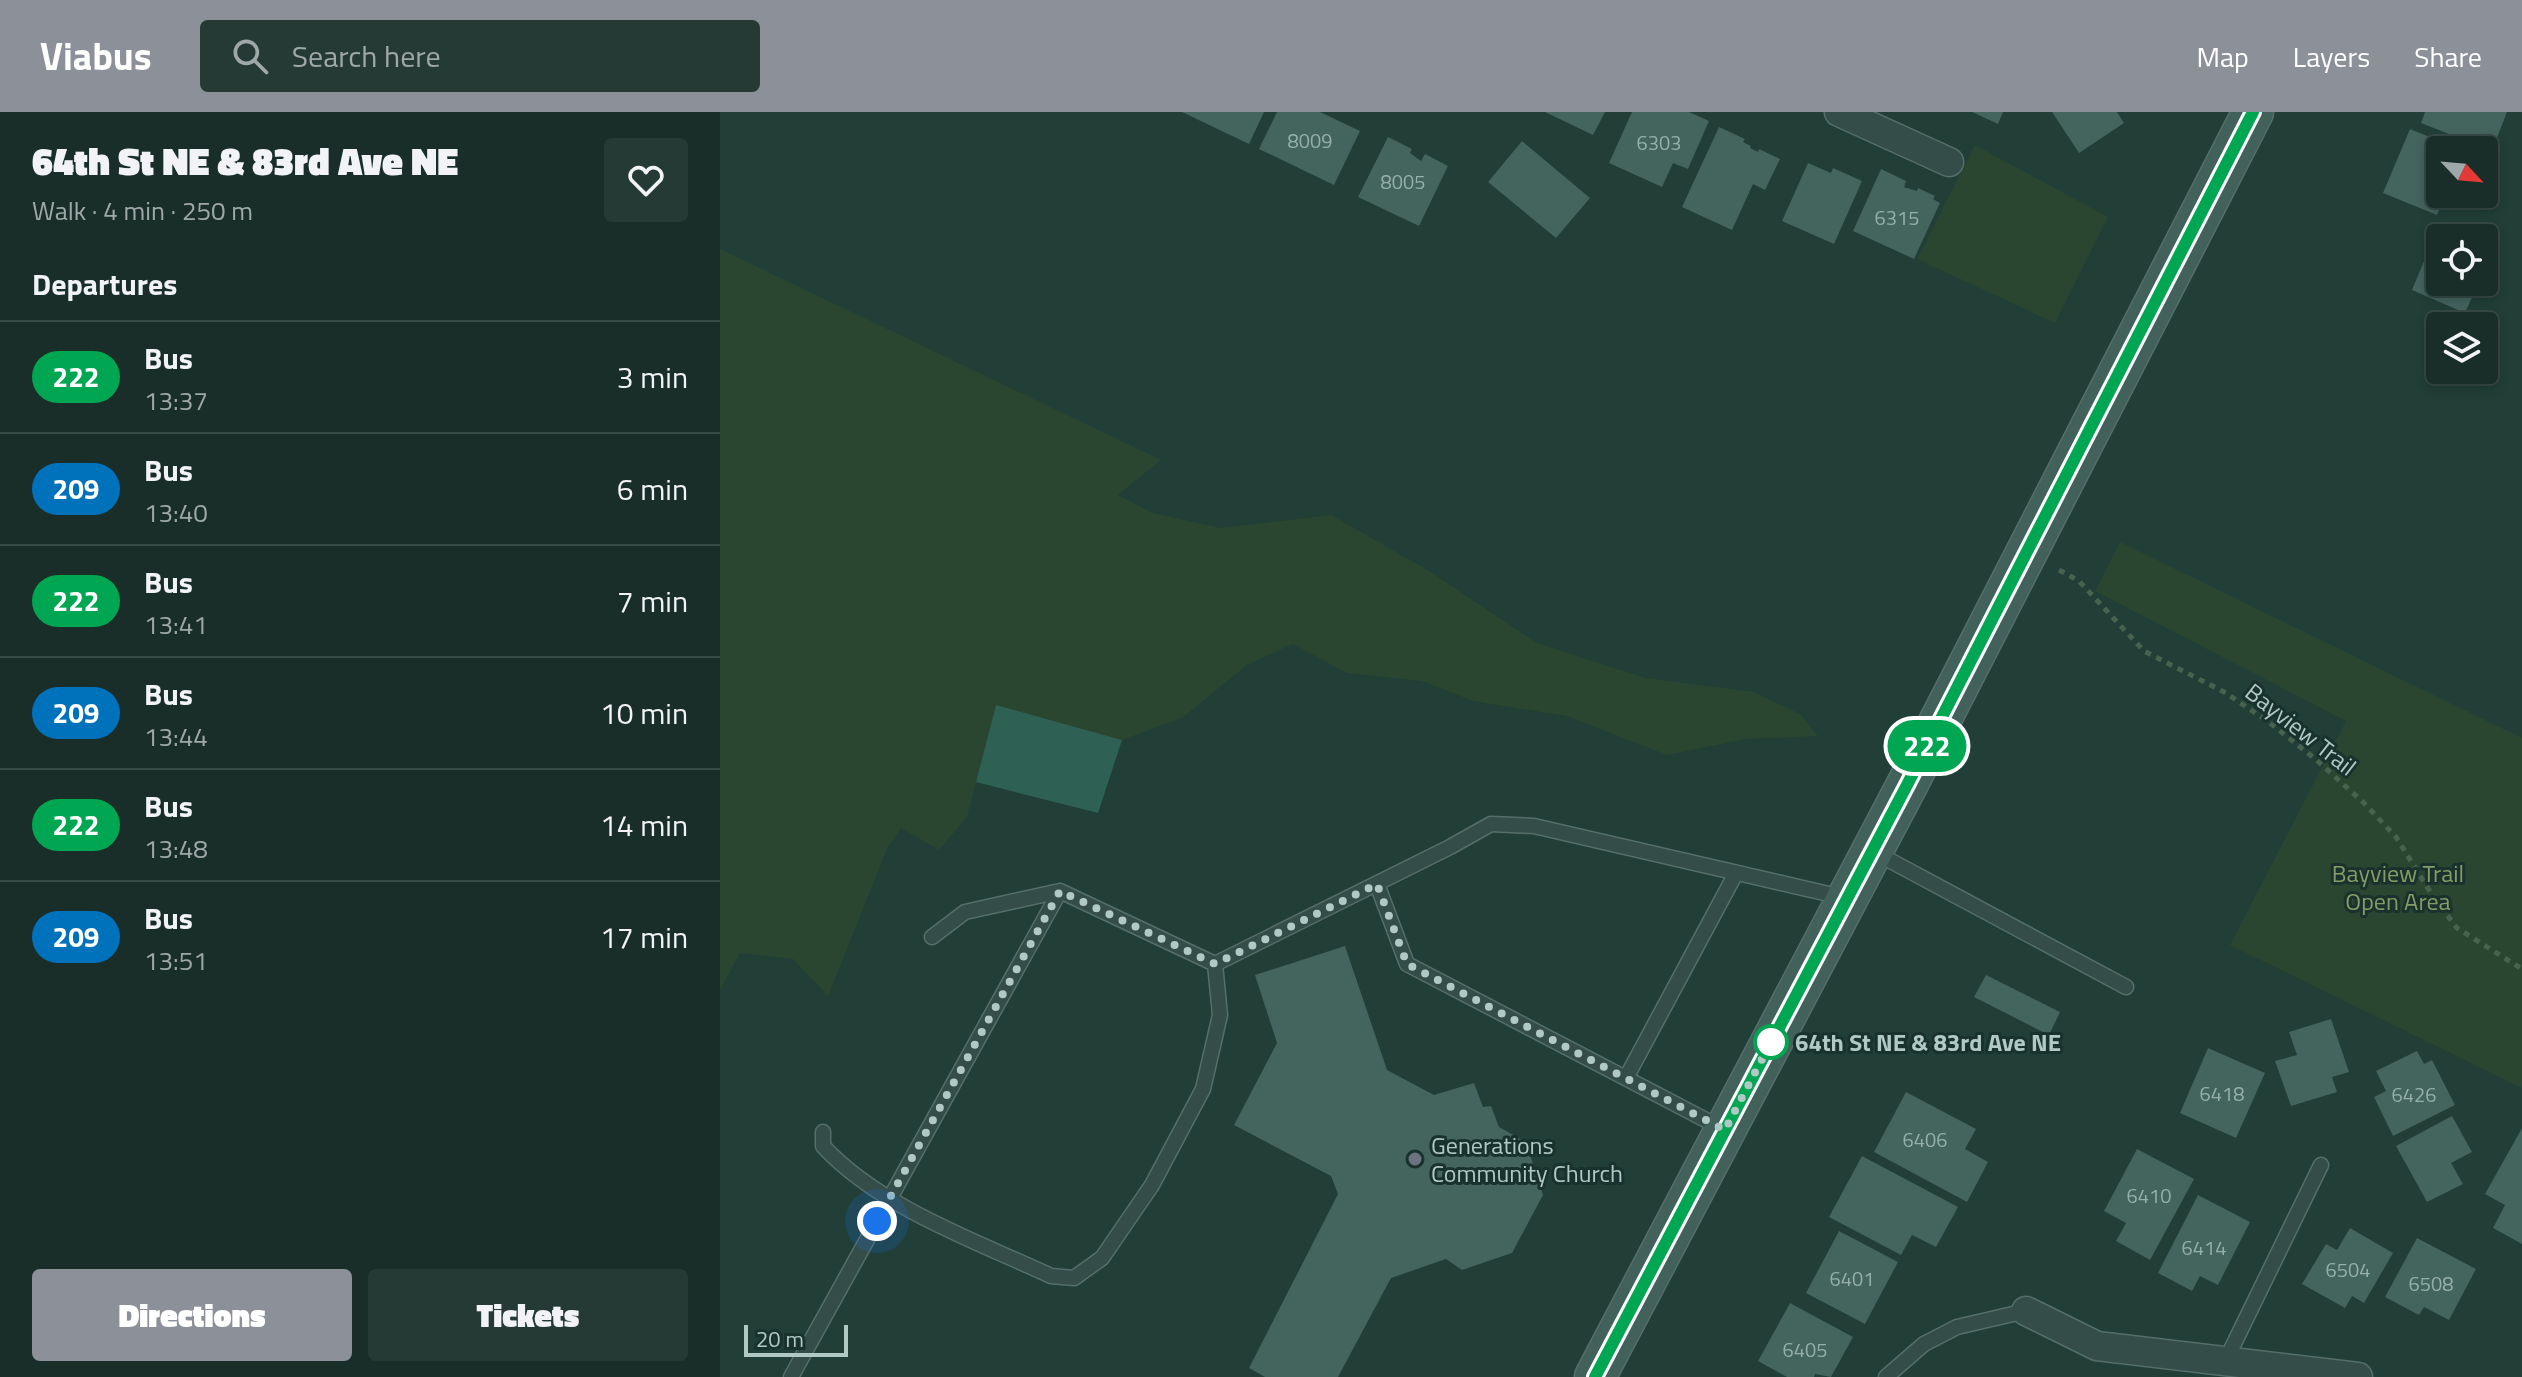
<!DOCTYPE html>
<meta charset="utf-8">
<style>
body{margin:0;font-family:"Titillium Web",sans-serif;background:#263a35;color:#f1f3f6;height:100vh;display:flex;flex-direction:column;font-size:30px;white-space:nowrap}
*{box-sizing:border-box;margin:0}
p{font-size:26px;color:#9fa8a8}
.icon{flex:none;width:44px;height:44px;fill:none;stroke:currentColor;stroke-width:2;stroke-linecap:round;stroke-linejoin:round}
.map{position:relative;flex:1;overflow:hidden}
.panel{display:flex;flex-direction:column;background:#192e29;width:720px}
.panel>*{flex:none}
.badge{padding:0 16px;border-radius:26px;font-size:28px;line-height:52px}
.needle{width:52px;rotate:116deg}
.tools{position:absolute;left:1706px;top:24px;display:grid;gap:16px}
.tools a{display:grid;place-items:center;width:72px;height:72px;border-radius:8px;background:#192e29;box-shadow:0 4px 12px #0003,0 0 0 2px #374a46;font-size:40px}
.scale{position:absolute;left:24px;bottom:20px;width:104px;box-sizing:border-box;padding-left:8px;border:4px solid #b0c9c4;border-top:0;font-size:22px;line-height:28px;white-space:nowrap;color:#b0c9c4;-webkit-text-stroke:6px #1a322d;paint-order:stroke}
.you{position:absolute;width:40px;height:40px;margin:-20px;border:6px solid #fff;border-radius:50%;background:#1a73e8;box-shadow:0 0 0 12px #1a73e833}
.map>.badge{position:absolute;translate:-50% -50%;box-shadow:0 0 0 4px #fff}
h2{padding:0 32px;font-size:30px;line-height:72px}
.round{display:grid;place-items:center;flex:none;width:84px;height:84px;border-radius:8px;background:#263a35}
.headline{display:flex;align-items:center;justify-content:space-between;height:136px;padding:0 32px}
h1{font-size:38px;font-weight:800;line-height:60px}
.button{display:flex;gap:16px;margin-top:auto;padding:16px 32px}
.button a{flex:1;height:92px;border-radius:8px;background:#8c9099;color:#fff;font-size:32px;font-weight:800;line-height:92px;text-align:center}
.button a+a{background:#263a35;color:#f1f3f6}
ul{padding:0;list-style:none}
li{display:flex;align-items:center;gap:24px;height:112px;padding:0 32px;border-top:2px solid #374a46}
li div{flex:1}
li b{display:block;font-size:30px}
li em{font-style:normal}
li .badge{min-width:88px;font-weight:700;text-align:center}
header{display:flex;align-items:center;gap:48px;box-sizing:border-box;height:112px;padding:0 40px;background:#8c9099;color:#fff}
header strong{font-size:38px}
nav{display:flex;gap:44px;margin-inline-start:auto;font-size:28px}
.search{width:560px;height:72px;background:#263a35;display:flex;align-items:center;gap:20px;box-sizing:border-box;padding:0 28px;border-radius:8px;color:#9fa8a8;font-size:30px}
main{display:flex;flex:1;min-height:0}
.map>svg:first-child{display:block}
.green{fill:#2b4630}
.water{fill:#2e6054}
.building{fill:#44645e}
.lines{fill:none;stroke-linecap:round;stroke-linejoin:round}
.service-casing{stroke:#556e69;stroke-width:17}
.minor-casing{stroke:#556e69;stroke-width:31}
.secondary-casing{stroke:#556e69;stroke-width:43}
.path{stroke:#486250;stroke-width:5;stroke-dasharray:6 6;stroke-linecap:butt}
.service{stroke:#354d48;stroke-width:14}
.minor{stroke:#354d48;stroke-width:28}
.secondary{stroke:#42615b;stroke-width:40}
.line-casing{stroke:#fff;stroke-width:18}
.line{stroke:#00a651;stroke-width:12}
.walk{stroke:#b0c9c4;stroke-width:8;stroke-dasharray:0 14.4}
.stop-dot{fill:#fff;stroke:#00a651;stroke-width:4}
.worship-dot{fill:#6b7280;stroke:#1a322d;stroke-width:3}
.labels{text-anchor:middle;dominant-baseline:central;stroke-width:6;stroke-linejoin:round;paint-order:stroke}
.number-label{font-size:20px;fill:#95b0aa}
.street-label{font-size:24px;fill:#b0c9c4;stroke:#1a322d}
.park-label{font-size:24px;fill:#859c65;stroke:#1a322d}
.stop-label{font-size:24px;font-weight:bold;fill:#b0c9c4;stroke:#1a322d;text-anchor:start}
.poi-label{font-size:24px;fill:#b0c9c4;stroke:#1a322d;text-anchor:start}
</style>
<header>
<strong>Viabus</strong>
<div class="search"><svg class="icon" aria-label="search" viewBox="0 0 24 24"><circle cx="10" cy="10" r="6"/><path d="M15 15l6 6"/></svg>Search here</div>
<nav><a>Map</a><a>Layers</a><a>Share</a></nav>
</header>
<main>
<section class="panel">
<div class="headline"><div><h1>64th St NE &amp; 83rd Ave NE</h1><p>Walk · 4 min · 250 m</p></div><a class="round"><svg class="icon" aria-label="heart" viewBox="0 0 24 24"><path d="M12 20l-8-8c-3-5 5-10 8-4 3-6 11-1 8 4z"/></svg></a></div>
<h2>Departures</h2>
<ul>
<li><span class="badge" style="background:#00a651;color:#fff">222</span><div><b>Bus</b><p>13:37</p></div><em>3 min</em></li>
<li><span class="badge" style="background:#0072bc;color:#fff">209</span><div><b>Bus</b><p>13:40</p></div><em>6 min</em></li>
<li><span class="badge" style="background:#00a651;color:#fff">222</span><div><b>Bus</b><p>13:41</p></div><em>7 min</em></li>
<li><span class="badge" style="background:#0072bc;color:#fff">209</span><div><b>Bus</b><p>13:44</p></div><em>10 min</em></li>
<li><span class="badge" style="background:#00a651;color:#fff">222</span><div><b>Bus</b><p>13:48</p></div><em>14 min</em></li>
<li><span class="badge" style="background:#0072bc;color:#fff">209</span><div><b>Bus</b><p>13:51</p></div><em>17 min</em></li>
</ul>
<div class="button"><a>Directions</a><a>Tickets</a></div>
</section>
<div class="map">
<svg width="1802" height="1265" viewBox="0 0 1802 1265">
<rect width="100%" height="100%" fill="#213e37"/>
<path class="green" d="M1255,33L1388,105L1335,211L1197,147Z
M0,137L441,348L398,383L433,401L500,416L611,403L711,460L817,531L925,566L1034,580L1080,602L1098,624L1026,627L947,643L847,604L753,589L702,569L627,561L573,532L527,553L462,606L402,628L276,593L247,705L219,738L181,716L167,737L108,884L73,847L20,841L0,878Z
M1400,430L1802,626V976L1510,833L1626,609L1375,479Z"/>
<path class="water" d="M276,593L402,628L378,701L256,670Z"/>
<path class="building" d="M462,0H544L529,32Z
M557,0H600L640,19L614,73L539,37Z
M825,0H885L873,23Z
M912,0H969L989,9L968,57L953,51L942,75L889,51Z
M1252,0H1283L1278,12Z
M1332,0H1397L1404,11L1359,41Z
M1705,0H1787L1772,39L1701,11Z
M999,15L1025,27L1023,30L1031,34L1030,36L1038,40L1039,37L1060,47L1045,78L1033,72L1012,118L962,95Z
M1690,17L1741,38H1720V82H1726L1717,103L1663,81Z
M668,25L692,37L690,41L701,49L705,42L728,54L699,114L638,85Z
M802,29L870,86L836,126L768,70Z
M1088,51L1111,61L1113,56L1142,69L1114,132L1062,109Z
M1161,57L1186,69L1184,75L1197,79L1198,76L1215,84L1213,87L1220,91L1194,147L1133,119Z
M1720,136V170H1759L1745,201L1692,178L1707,142L1716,146Z
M625,834L667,958L714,983L754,971L763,995L771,994L779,1015L806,1030L823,1083L792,1141L742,1158L726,1147L671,1166L618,1265H545L529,1256L618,1082L611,1064L514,1013L557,931L535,863Z
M1266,863L1340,900L1329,923L1254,885Z
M1611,907L1629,960L1612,965L1617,980L1571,994L1555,949L1577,943L1569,920Z
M1488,936L1545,961L1516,1026L1460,1001Z
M1697,939L1704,952L1712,948L1735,993L1673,1024L1654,985L1666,979L1656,959Z
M1186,980L1256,1017L1245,1037L1268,1050L1247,1090L1154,1040Z
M1732,1004L1752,1040L1731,1051L1743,1072L1707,1090L1676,1034Z
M1802,1016V1132L1773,1116L1785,1093L1765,1082Z
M1417,1037L1474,1067L1430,1148L1396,1129L1406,1111L1384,1099Z
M1142,1044L1238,1095L1216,1135L1192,1123L1181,1143L1109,1105Z
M1478,1083L1530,1110L1498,1173L1480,1164L1472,1179L1438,1161Z
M1630,1116L1673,1141L1644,1191L1632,1184L1625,1196L1582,1172L1606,1132L1617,1138Z
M1119,1119L1178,1150L1145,1212L1086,1181Z
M1697,1126L1756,1157L1729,1208L1704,1195L1699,1203L1665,1185Z
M1070,1191L1133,1225L1111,1265L1095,1262L1094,1265H1067L1038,1249Z"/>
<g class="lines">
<g class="service-casing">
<path id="service" d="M1156,741L1406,875
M657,772L687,852L1005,1018
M212,825L245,800L340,779
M906,966L1016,761
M103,1020V1034C159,1095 256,1129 331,1164L354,1166L382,1146L432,1073L483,977L500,903L495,852
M1506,1248L1601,1053
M71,1265L340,779L495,852L730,735L771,712L814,714L1126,786
M1166,1265L1204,1232L1237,1215L1306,1199"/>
</g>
<g class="minor-casing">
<path id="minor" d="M1119,0L1229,50
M1306,1199L1377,1234L1638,1265"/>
</g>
<g class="secondary-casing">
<path id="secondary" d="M875,1265L1187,673L1533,0"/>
</g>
<path class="path" d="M1339,458L1359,469L1424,539L1506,581L1550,611L1594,646L1643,690L1676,725L1714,786L1737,816L1802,857"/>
<use href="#service" class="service"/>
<use href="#minor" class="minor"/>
<use href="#secondary" class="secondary"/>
</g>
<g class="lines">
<g class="line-casing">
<path id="line" d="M875,1265L1187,673L1533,0"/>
</g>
<use href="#line" class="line"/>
<path class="walk" d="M157,1109L340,779L495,852L657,772L687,852L1005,1018L1051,930"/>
</g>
<circle class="stop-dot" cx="1051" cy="930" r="16"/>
<circle class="worship-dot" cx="695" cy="1047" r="8"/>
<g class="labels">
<g class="number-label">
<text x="590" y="28">8009</text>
<text x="939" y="30">6303</text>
<text x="683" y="69">8005</text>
<text x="1177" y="105">6315</text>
<text x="1502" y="981">6418</text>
<text x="1694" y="982">6426</text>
<text x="1205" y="1027">6406</text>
<text x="1429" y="1083">6410</text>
<text x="1484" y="1135">6414</text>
<text x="1628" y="1157">6504</text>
<text x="1132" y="1166">6401</text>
<text x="1711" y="1171">6508</text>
<text x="1085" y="1237">6405</text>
</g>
<g class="street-label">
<text transform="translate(1581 617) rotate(38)">Bayview Trail</text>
</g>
<g class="park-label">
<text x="1678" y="761">Bayview Trail<tspan x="1678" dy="28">Open Area</tspan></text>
</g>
<g class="stop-label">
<text x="1075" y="930">64th St NE &amp; 83rd Ave NE</text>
</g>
<g class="poi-label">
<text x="711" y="1033">Generations<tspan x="711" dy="28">Community Church</tspan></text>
</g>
</g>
</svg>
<div class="tools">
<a><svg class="needle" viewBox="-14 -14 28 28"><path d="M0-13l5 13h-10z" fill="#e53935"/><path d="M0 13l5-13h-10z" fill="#9fa8a8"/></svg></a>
<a><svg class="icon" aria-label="locate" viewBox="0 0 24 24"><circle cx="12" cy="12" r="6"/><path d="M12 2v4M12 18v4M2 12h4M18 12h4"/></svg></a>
<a><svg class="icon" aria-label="layers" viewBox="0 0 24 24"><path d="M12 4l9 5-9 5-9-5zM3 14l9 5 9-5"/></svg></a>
</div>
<div class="scale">20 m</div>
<div class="you" style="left:157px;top:1109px"></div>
<b class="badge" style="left:1207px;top:634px;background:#00a651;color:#fff">222</b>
</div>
</main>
